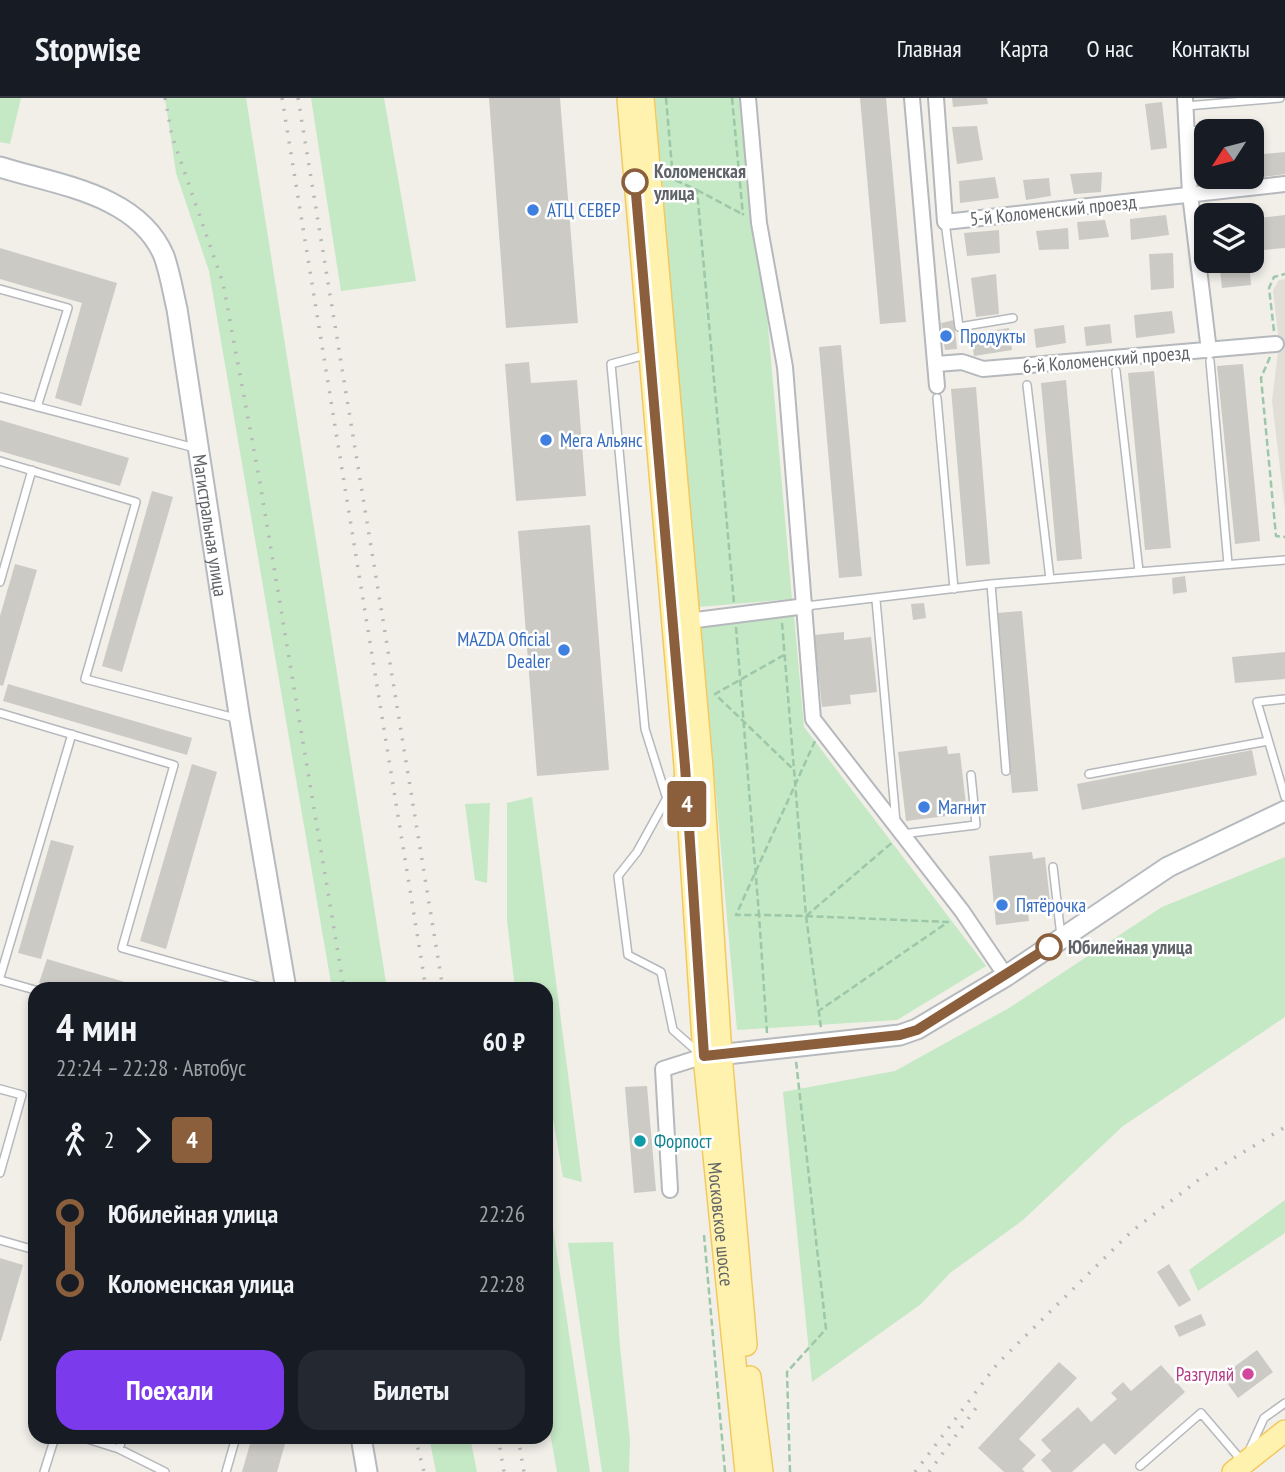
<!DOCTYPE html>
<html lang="ru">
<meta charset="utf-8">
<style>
body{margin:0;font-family:"PT Sans Narrow",sans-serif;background:#242831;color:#f1f3f6;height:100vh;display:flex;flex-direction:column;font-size:26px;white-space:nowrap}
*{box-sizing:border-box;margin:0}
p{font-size:23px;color:#9ea1a6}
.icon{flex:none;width:38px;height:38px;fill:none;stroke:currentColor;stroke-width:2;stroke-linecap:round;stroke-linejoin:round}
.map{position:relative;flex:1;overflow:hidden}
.panel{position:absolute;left:28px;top:884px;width:525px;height:462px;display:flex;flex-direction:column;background:#171b24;border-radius:21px;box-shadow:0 4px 10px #0003}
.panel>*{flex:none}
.badge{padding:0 14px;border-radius:5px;font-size:24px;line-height:46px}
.needle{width:46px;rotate:234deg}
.fabs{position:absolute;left:1194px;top:21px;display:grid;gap:14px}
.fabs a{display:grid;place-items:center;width:70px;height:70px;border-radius:14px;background:#171b24;box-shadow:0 4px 10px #0003;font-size:35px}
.map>.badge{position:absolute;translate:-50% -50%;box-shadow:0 0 0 4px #fff}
.legs{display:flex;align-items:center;gap:10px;height:77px;padding:0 28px;font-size:23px}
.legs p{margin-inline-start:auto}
.headline{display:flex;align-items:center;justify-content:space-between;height:119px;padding:0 28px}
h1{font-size:38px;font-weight:700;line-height:52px}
.cta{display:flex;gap:14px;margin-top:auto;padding:14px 28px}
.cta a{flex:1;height:80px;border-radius:21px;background:#7c3aed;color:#fff;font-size:28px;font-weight:700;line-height:80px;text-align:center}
.cta a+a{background:#242831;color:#f1f3f6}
ul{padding:0 28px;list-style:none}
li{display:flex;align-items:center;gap:24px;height:70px;font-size:26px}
li i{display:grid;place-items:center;width:10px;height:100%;margin:0 9px;background:currentColor}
li i::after{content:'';width:18px;height:18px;margin:-9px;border:5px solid;border-radius:50%;background:#171b24}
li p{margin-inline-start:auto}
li:first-child i{background:linear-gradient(#0000 50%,currentColor 0)}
li:last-child i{background:linear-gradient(currentColor 50%,#0000 0)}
header{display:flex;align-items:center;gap:42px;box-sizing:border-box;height:98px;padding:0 35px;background:#171b24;border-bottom:2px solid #363941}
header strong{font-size:33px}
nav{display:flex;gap:38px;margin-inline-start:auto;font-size:24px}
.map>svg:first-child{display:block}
.education{fill:#e1ded6}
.green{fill:#c5e8c5}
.building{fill:#cccac5}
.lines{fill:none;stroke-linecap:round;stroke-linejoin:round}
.lane-casing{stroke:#b5b8bc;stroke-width:10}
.street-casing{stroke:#b5b8bc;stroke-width:18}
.secondary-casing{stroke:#b6babf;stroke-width:23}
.primary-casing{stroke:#f2c960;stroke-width:24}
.path{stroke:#9cc7a9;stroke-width:2.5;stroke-dasharray:7 3.5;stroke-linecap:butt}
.lane{stroke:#fff;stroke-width:7}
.street{stroke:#fff;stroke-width:14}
.secondary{stroke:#fff;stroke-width:19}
.primary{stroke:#fff2af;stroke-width:21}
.rail{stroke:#b6b7b8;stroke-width:3.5;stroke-dasharray:2 9;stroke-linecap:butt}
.line-1-casing{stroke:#fff;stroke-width:16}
.line-1{stroke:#8b5e3c;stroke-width:10}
.stop-1-dot{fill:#fff;stroke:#8b5e3c;stroke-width:3.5}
.shop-dot{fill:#3f7fe0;stroke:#fff;stroke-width:2.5}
.culture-dot{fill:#0f9aa8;stroke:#fff;stroke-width:2.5}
.hotel-dot{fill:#d1479c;stroke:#fff;stroke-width:2.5}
.labels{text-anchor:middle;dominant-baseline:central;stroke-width:5;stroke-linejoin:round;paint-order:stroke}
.stop-label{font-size:19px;font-weight:bold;fill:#5f6368;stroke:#fff;text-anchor:start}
.shop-label{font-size:19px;fill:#366cbe;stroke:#fff;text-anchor:start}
.street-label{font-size:19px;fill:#5f6368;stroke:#fff}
.culture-label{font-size:19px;fill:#0d838f;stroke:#fff;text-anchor:start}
.hotel-label{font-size:19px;fill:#b23c85;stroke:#fff;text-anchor:end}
</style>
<header>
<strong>Stopwise</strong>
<nav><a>Главная</a><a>Карта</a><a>О нас</a><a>Контакты</a></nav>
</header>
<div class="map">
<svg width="1285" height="1374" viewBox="0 0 1285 1374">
<rect width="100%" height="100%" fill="#f1efe8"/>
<path class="education" d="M1285,181V412L1272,303L1279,245L1273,192L1279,182Z"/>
<path class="green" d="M0,0H21L10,46L0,44Z
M165,0H246L387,891H332L209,173L176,75Z
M311,0H384L416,183L341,193Z
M655,0H748L792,501L698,509Z
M794,518L804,629L986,868L897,922L737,932L701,527Z
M532,699L582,1084L563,1079L546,980V891H515L507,822V705Z
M490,705L487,785L475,782L465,706Z
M1285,759V919L1123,1028L1023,1122L950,1175L921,1206L812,1284L783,994L895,973L1009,910L1162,809Z
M1285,1102V1135L1198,1193L1189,1172Z
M546,1117H551L590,1374H557L546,1312Z
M613,1144L620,1249L630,1343L629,1374H602L568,1145Z
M429,1339H470L477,1374H436Z"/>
<path class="building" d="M489,0H560L578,225L506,230Z
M860,0H886L906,224L880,226Z
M952,0H987L988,6L953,9Z
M1162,4L1167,50L1151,52L1145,6Z
M977,28L983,62L957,66L952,29Z
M1285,54V76L1257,80L1253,57Z
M1102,74L1101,94L1074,96L1070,76Z
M995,79L999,100L960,105L959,83Z
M1049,80L1051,98L1026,102L1023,82Z
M1166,117L1169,137L1131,142L1130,121Z
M1285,117V150L1251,153V121Z
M1105,122L1109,139L1079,142L1077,124Z
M1068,130L1069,151L1039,152L1036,133Z
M999,132L1000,155L967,158L964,135Z
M0,150L117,185L81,308L55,300L82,205L0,181Z
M1173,155L1174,190L1151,192L1149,156Z
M1219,163H1249L1251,187L1222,190Z
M996,176L999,216L976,219L971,180Z
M1172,213L1175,235L1136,240L1134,217Z
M954,222L957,251L945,252L941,225Z
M1110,226L1112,245L1086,248L1084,229Z
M1064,227L1066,245L1036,250L1034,231Z
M1009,230L1012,252L974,258L971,236Z
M841,247L862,478L839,480L819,249Z
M529,264L531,285L577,282L586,398L516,403L505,266Z
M1243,266L1260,443L1235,446L1217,268Z
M1154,273L1171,450L1145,452L1128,275Z
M1066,282L1082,461L1057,463L1041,285Z
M976,289L990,466L966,468L951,291Z
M0,322L129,360L120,388L0,353Z
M152,393L173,399L122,574L102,568Z
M590,427L609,672L537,678L518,433Z
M15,466L37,472L3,588L0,587V518Z
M1185,478L1187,494L1173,496L1172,480Z
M924,505L926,520L913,522L911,506Z
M1022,513L1038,693L1012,695L997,515Z
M844,534V542L871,539L877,594L850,597L851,606L822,609L814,537Z
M1285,554V581L1235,585L1232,559Z
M8,586L192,640L187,657L3,603Z
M947,648L948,656L960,655L966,707L954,709L955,717L906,723L898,654Z
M1252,652L1257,677L1082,712L1077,686Z
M192,666L217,674L166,851L140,843Z
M51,742L74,748L41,861L18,855Z
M1032,754L1033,761L1045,759L1051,812L1028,814L1029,823L996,827L989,758Z
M47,861L145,890L144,891H58L39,885Z
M647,988L656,1093L634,1095L625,989Z
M0,1160L23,1167L1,1243H0Z
M1169,1166L1191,1202L1179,1209L1157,1174Z
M1201,1216L1206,1227L1179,1239L1174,1228Z
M1257,1252L1273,1274L1238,1300L1222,1278Z
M1059,1264L1077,1280L1019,1341L1036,1357L1022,1371L1025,1374H1004L978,1350Z
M1161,1267L1185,1294L1115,1357L1104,1345L1072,1374H1052L1041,1362L1051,1353L1041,1342L1078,1309L1091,1324L1117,1301L1111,1295L1123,1284L1131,1293Z
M252,1339H287L277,1374H242Z"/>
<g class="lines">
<g class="lane-casing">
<path id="lane" d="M1186,8L1280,0
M1187,33L1201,32
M945,124L959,229L1013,220
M0,191L68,210L37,309
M649,256L611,266L645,631L667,701
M1210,263L1228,466
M1116,273L1139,473
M1027,287L1050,481
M0,299L195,350
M937,300L954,491
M0,363L136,404L85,581L239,621
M0,484L32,372
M991,486L1006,673
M876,502L896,724
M806,508L991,486L1285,462
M1285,601L1257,604L1285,699
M0,615L174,667L122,850L268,891
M1089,676L1268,643
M679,678L637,754L618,778L628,857L661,874L673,932L698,954
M902,736L976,727L971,677
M1053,769L1061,838
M0,879L72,636
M0,882L35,892
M0,991L22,997L0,1075
M0,1142L35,1152
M81,1339L119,1351L165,1374
M119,1351L123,1339
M1249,1353L1264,1320L1285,1305
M1140,1368L1201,1315L1242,1363
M44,1374L55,1339
M226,1374L236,1339"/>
</g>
<g class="street-casing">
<path id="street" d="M748,0L759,125L785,269L813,621L962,813L1006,878
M912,0L937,288
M936,0L945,124L1285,86
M1185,0L1190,96L1209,253
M937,266L962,264L983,271L1276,246
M688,523L806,508
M670,1092L663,971L704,958"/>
</g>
<g class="secondary-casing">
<g id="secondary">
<path id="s1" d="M0,69C57,87 138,96 164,158C170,175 173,194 177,211L240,622L286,891"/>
<path d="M708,958L900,937L917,931L1006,878L1168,769L1285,713"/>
<path d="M361,1339L367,1374"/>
</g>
</g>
<g class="primary-casing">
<g id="primary">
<path id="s2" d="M628,0L685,668L704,958L746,1374"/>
<path d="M643,0L702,670L721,957L746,1247"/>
<path d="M750,1279L762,1374"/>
<path d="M1233,1374L1285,1333"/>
</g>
</g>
<path class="path" d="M666,0L673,81L697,92L734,505
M732,0L743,117
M697,92L744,117
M1274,233L1269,190L1274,179L1285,176
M1270,259L1261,280L1276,438L1285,439
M782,525L806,818
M736,529L759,817L806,818L821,930
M784,557L715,596L794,672
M806,818L948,824L820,912
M806,818L894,743
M767,935L759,817H736L815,643
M704,1137L725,1374
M790,1374L787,1274L826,1231L796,963"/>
<use href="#lane" class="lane"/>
<use href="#street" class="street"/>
<use href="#secondary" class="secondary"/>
<use href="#primary" class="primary"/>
<path class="rail" d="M165,0L172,38L223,185L260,385L344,891
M282,0L426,891
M298,0L443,891
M415,1339L424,1374
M498,1339L504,1374
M518,1339L524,1374
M915,1374L998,1265L1132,1133L1201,1080L1285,1029
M929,1374L979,1306"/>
</g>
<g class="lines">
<g class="line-1-casing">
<path id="line-1" d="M635,84L685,668L704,958L900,937L917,932L1049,849"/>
</g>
<use href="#line-1" class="line-1"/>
</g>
<g class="stop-1-dot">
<circle cx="635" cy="84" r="12"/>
<circle cx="1049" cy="849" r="12"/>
</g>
<g class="shop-dot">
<circle cx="533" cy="112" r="7"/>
<circle cx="946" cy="238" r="7"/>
<circle cx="546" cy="342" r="7"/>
<circle cx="564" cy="552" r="7"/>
<circle cx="924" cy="709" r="7"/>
<circle cx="1002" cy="807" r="7"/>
</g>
<circle class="culture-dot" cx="640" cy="1043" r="7"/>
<circle class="hotel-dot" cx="1248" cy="1276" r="7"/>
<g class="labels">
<g class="stop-label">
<text x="654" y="73">Коломенская<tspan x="654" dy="22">улица</tspan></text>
<text x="1068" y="849">Юбилейная улица</text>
</g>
<g class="shop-label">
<text x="547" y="112">АТЦ СЕВЕР</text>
<text x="960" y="238">Продукты</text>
<text x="560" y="342">Мега Альянс</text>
<text x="550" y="541" text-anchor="end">MAZDA Oficial<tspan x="550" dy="22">Dealer</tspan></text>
<text x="938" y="709">Магнит</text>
<text x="1016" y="807">Пятёрочка</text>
</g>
<g class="street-label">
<text transform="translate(1053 112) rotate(-6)">5-й Коломенский проезд</text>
<text transform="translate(1106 261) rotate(-5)">6-й Коломенский проезд</text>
<text stroke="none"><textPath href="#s1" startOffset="467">Магистральная улица</textPath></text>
<text stroke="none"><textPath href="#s2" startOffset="1130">Московское шоссе</textPath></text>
</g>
<g class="culture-label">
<text x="654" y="1043">Форпост</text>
</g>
<g class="hotel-label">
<text x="1234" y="1276">Разгуляй</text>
</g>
</g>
</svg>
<div class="fabs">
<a><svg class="needle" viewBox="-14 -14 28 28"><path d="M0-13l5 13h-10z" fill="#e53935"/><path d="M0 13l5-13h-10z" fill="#9ea1a6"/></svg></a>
<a><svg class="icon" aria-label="layers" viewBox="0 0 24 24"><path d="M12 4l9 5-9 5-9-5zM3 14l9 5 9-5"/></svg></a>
</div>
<b class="badge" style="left:687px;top:706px;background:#8b5e3c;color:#fff">4</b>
<section class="panel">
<div class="headline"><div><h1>4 мин</h1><p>22:24 – 22:28 · Автобус</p></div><b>60 ₽</b></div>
<div class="legs"><svg class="icon" aria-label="walk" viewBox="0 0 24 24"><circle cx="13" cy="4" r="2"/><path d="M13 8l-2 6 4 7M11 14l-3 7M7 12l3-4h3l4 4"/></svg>2<svg class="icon" aria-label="forward" viewBox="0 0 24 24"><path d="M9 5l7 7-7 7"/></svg><b class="badge" style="background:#8b5e3c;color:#fff">4</b></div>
<ul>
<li><i style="color:#8b5e3c"></i><b>Юбилейная улица</b><p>22:26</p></li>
<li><i style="color:#8b5e3c"></i><b>Коломенская улица</b><p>22:28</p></li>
</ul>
<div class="cta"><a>Поехали</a><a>Билеты</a></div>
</section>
</div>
